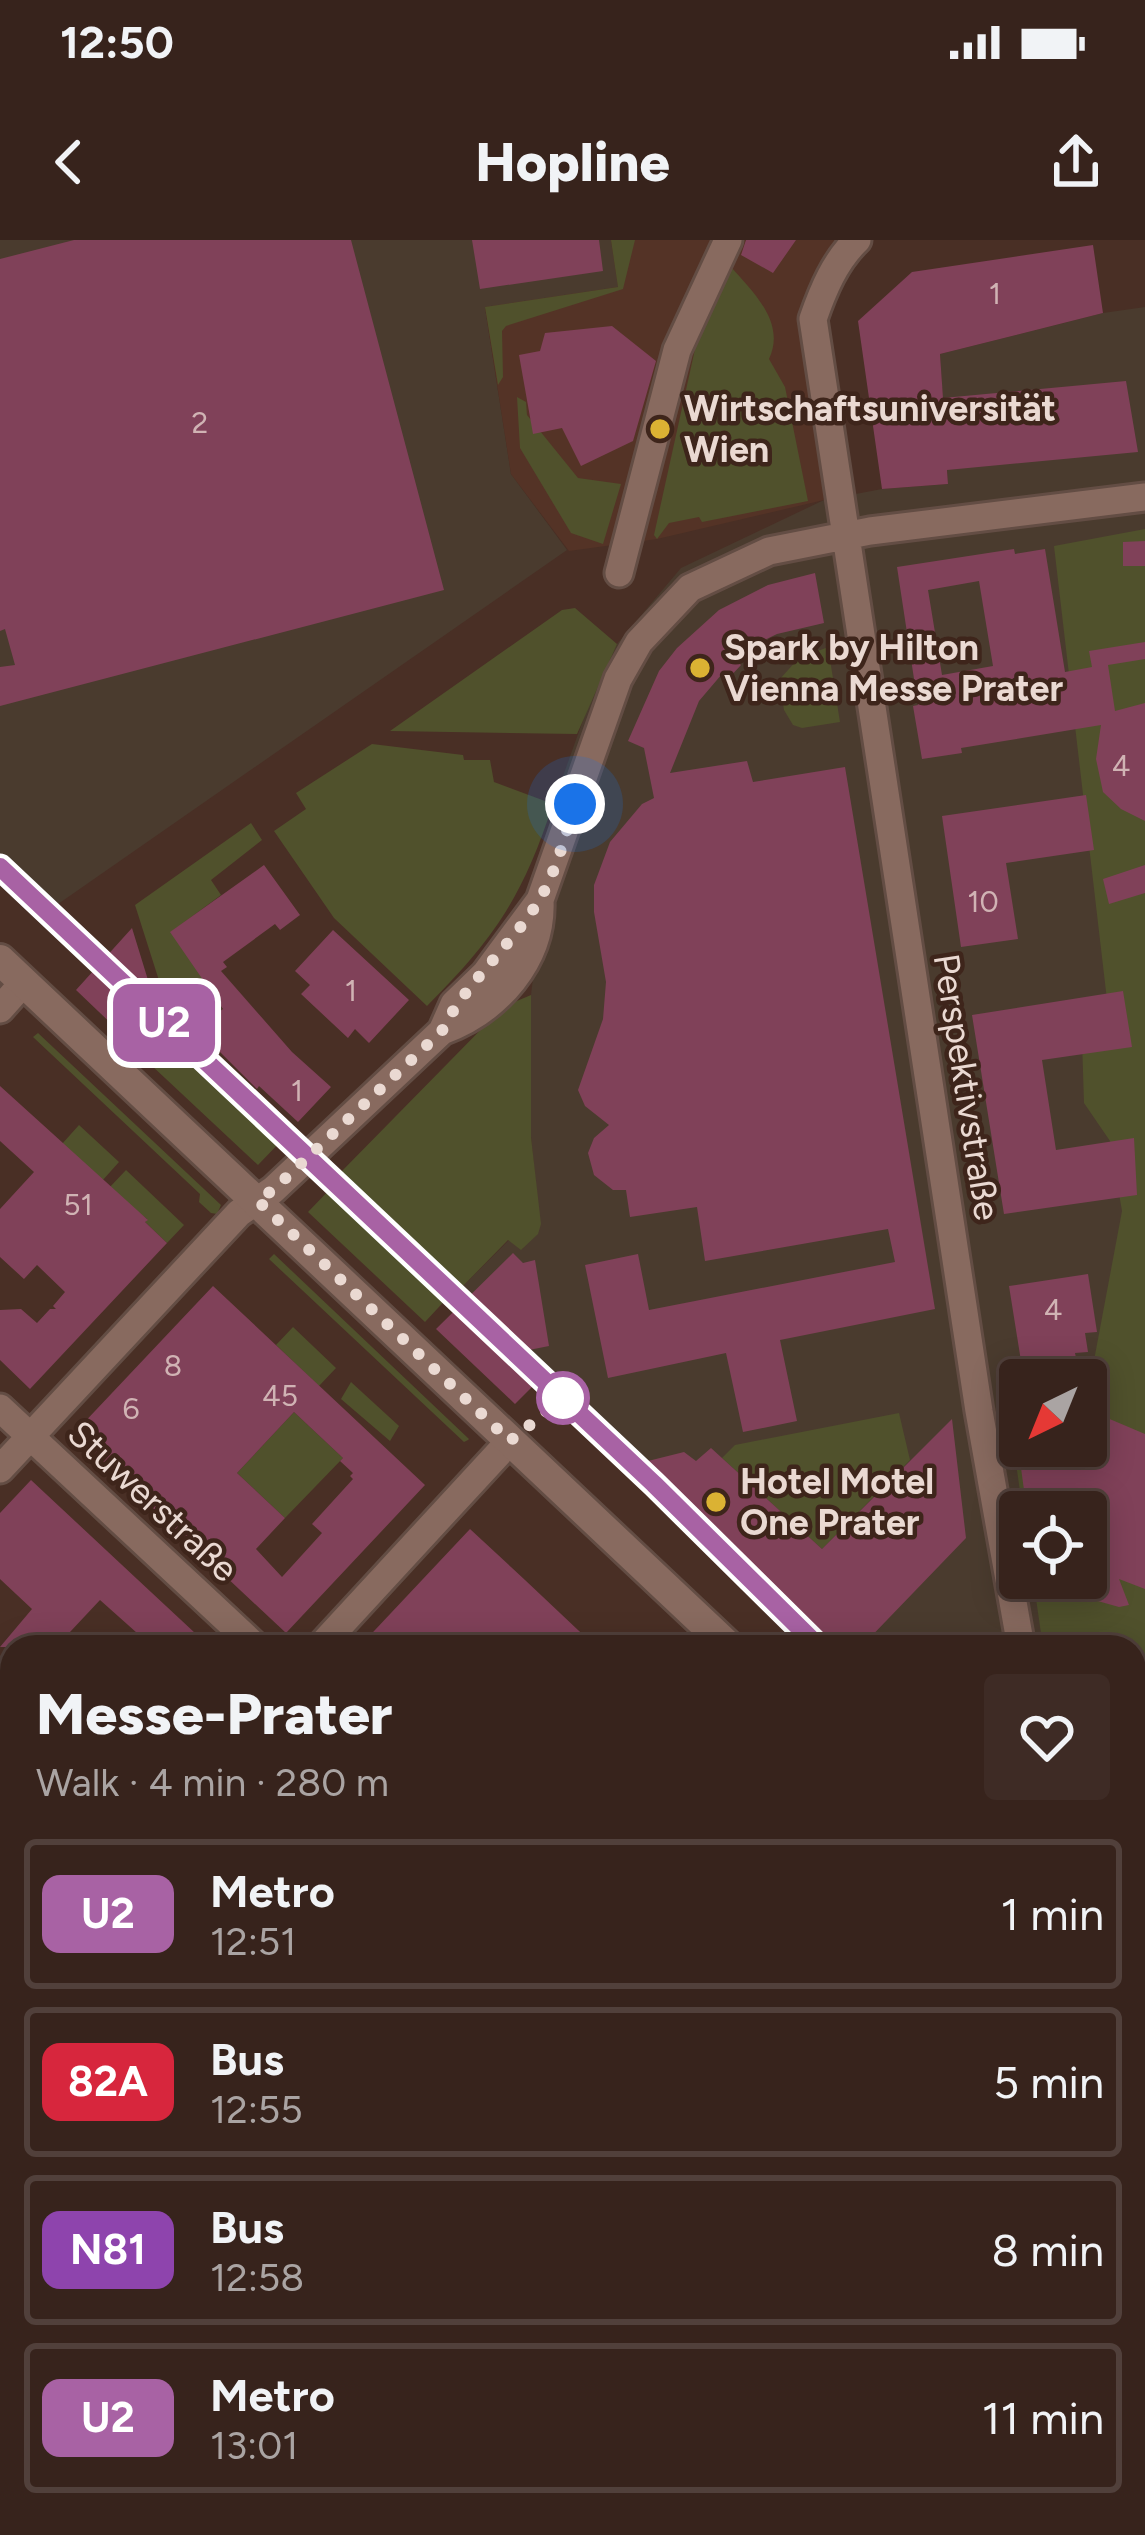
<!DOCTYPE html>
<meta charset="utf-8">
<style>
body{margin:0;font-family:Figtree,sans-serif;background:#3e2b25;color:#f1f3f6;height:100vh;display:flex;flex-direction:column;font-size:45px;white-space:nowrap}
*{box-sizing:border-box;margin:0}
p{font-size:39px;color:#aaa4a3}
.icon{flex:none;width:66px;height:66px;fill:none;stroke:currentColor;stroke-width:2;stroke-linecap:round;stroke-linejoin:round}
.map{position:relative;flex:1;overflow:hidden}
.drawer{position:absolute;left:0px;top:1395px;width:1146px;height:900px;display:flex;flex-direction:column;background:#37231c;border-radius:36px 36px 0 0;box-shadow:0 6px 30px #0003,0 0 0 3px #51403b}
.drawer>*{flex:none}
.badge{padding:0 24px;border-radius:18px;font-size:42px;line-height:78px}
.needle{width:78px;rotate:223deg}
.controls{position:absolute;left:999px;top:1119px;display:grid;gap:24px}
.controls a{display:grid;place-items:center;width:108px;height:108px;border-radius:12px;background:#37231c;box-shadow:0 6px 30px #0003,0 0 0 3px #51403b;font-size:60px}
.you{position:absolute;width:60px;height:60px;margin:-30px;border:9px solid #fff;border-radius:50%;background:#1a73e8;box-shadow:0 0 0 18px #1a73e833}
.map>.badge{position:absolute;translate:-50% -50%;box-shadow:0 0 0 6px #fff}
.round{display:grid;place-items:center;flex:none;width:126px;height:126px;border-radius:12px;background:#3e2b25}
.headline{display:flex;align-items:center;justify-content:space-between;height:204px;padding:0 36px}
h1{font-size:57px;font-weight:800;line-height:90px}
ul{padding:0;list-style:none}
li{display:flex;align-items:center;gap:36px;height:150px;margin:0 24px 18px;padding:0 12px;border:6px solid #51403b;border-radius:12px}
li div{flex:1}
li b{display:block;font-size:45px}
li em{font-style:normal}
li .badge{min-width:132px;font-weight:700;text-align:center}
.status{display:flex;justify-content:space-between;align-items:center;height:84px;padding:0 60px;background:#37231c;direction:ltr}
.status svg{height:33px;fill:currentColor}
header{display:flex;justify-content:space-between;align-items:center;height:156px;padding:0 36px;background:#37231c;font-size:54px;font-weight:800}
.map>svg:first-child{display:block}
.commercial{fill:#4a3b2e;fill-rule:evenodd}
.built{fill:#543326}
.green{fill:#50512c}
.building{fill:#804159;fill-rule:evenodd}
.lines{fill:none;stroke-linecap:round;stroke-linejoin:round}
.street-casing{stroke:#634d44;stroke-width:33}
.secondary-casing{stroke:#634d44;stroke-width:36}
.street{stroke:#886a5f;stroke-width:27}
.secondary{stroke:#886a5f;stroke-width:30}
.line-casing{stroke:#fff;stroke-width:27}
.line{stroke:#a862a4;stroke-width:18}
.walk{stroke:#ead9d2;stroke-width:12;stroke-dasharray:0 21.6}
.poi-dot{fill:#dbb233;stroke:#3e251b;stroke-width:4.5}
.stop-dot{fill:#fff;stroke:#a862a4;stroke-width:6}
.labels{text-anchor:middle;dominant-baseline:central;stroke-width:9;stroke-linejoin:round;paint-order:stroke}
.number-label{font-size:30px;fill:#d0b3b4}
.poi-label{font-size:36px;font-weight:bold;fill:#ead9d2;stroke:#3e251b;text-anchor:start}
.street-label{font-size:36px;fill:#ead9d2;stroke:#3e251b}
</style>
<div class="status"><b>12:50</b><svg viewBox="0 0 49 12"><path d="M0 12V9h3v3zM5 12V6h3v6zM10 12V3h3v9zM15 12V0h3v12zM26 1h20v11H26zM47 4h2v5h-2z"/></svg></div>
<header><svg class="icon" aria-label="back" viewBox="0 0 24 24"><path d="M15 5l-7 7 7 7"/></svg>Hopline<svg class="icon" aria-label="share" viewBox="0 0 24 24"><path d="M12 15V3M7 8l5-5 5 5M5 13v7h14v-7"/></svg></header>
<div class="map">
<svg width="1145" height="2295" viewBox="0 0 1145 2295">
<rect width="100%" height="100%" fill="#492f25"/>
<path class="commercial" d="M0,0H611L619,47L485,68L511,234L567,310L38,678L0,623Z
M1145,67V1730L1134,1720V1407H807L621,1229L463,1046L509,1000L522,1009L540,985L531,897V755L553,564L596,444L617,404L681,328L824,260L882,249L948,244L940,114L1103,73ZM1020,1140H1086V1206H1020ZM1020,1272H1086V1338H1020Z"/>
<path class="built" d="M611,0H843L801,77L824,260L657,299L569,311L511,234L485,67L618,47Z
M0,2007L12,2014V2283H36L35,2295H0Z"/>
<path class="green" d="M611,0H635L623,49L506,86L502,91L503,137L498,145L485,67L618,47Z
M731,27C754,53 786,83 769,119L785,147L808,261L702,282L699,277L669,283L657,299L654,295L697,100Z
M517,157L526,162L527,175L578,238L621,244L603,304L571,293L520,208Z
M1145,289V1719L1134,1709V1407H1043L1033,1338H1086V1272H1023L1009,1175L1020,1173V1206H1086V1163L1122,971L1110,901L1084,863L1082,800L1109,777L1054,306Z
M575,368L617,404L577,494L390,491L562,370Z
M828,407L840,482L802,488L793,485L784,470L779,440L798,419Z
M372,504L463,515L464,520H490L494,542L553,564C523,656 495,698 427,766L334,678L274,591L306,569L296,553Z
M251,583L262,600L211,640L221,655L171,692L206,742L187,757L220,812L215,815L169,772L135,665Z
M531,755V897L541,984L538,994L521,1010L508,1000L463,1046L341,932L503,767Z
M38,793L221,965L217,974L211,973L199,962L200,954L33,797Z
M176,796L284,898L258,925L150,824Z
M79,885L119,922L102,941L62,904Z
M126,930L184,985L167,1003L145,982L147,979L109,948Z
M334,945L451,1054L425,1082L308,972Z
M274,1014L469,1199L468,1200L464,1202L269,1019Z
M293,1087L336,1128L319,1146L276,1105Z
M351,1142L399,1186L390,1201L341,1159Z
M294,1172L343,1218L285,1278L237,1233Z
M899,1173L910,1220L822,1309L722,1218L735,1205Z
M473,2283H748L745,2295H468Z"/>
<path class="building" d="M74,0H351L444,350L0,466V427L15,425L5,389L0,391V19Z
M472,0H599L603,31L480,49Z
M746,0H796L773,33L741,15Z
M1093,5L1103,73L940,114L943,158L1126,141L1138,212L947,230L948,244L882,249L858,81L912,32Z
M612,86L656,121L633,201L581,226L562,188L533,194L519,115L540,111L545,93Z
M1145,301V326H1123V302Z
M1014,309L1015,314L1045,309L1065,432L1092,427L1089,411L1145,402V419L1108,425L1115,471L1145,463V581L1121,569L1103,552L1096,519L1101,485L961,508L962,513L922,519L913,466L918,465L897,327ZM979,341L993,426L942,435L928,350Z
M815,333L824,383L777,394L756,404L736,420L741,425L728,439L722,434L699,461L670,533L747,521L753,542L845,527L935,1069L780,1100L797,1181L743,1192L726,1113L608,1138L585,1025L638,1014L649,1070L895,1022L888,989L705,1021L697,967L630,977L626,950H613L594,935L588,913L594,898L609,885L585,866L578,850L603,779L606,742L594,672V645L610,602L642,564L654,558L644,508L628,501L659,431L677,408L719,370L768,345Z
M1086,555L1094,610L1006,623L1018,699L961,707L942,576Z
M264,625L300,675L280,690L275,684L223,722L227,727L221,731L292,812L331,847L298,882L259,846L257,849L220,812L202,784L223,769L170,692Z
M1145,625V653L1109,664L1103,639Z
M132,688L160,779L167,786L142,813L76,750Z
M333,690L409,760L369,803L355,789L348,798L301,754L310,745L295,731Z
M1123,751L1132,807L1042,820L1056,910L1134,898L1137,955L1004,974L972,775Z
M0,846L148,980L145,982L167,1003L30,1149L0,1120V1070L21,1069L37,1083L50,1069H56L53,1066L65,1052L37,1025L24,1039L0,1017V969L34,932L0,901Z
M513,1013L523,1023L535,1020L549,1106L514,1113L541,1138L515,1164L436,1089Z
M1088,1034L1097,1092L1085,1093L1088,1112L1075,1113L1079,1132L1024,1140L1009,1046Z
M213,1046L425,1245L286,1393L78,1198V1189ZM294,1172L343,1218L340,1221L353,1233L350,1236L353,1239L312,1284L322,1293L282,1337L256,1309L285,1278L237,1233Z
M1086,1169L1145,1194V1349L1119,1339L1129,1365L1119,1367L1087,1358L1100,1340H1086V1272H1027L1018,1206H1086Z
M952,1179L966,1298L861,1407H809L624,1227L684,1212L696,1221L711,1208L822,1309Z
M31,1240L137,1339L210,1407H140L131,1399L137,1393L100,1360L70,1392L87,1407H0L32,1369L0,1339V1273Z
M470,1289L525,1340L596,1407H434L424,1397L415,1407H359Z"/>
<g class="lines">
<g class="street-casing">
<path id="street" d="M857,0C835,21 823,50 813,79L979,1171L1021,1407
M619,333L677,110L728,0
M0,769L24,742
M442,791C497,771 543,720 540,660L618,439L639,402L690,348L769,311L870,291L1145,257
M0,1168L256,1407
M0,1229L239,973L273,950L442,791L454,764L485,734L540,660
M320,1407L510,1201
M1134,1509L1145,1488
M0,1534L12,1545
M1134,1597L1145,1602
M0,1988L12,1994
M1134,2143L1145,2131
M1134,2235L1145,2245
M284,2283L309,2295
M797,2283L809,2295
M56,2295L57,2283
M434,2295L439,2283
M752,2295L757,2283
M994,2295L1005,2283"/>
</g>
<g class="secondary-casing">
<path id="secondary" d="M0,720L729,1407
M1134,1787L1145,1798"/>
</g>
<use href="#street" class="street"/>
<use href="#secondary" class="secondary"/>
</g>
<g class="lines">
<g class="line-casing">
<path id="line" d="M0,627L654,1244L819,1407"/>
</g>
<use href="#line" class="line"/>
<path class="walk" d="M563,1158L510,1201L257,960L273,950L442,791C463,746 510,707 538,662C556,633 565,596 575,564"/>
</g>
<g class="poi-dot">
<circle cx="660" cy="189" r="12"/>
<circle cx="700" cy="428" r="12"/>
<circle cx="716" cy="1262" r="12"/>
</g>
<circle class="stop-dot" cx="563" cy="1158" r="24"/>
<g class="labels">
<g class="number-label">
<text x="995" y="53">1</text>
<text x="200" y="182">2</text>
<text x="1121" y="525">4</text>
<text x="983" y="661">10</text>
<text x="351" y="750">1</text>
<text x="297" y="850">1</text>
<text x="78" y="964">51</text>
<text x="1053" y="1069">4</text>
<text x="173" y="1125">8</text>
<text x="280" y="1155">45</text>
<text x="131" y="1168">6</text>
</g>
<g class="poi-label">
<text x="684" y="168">Wirtschaftsuniversität<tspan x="684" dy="41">Wien</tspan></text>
<text x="724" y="407">Spark by Hilton<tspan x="724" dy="41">Vienna Messe Prater</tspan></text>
<text x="740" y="1241">Hotel Motel<tspan x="740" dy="41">One Prater</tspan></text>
</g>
<g class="street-label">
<text transform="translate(967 847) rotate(81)">Perspektivstraße</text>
<text transform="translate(153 1261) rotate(43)">Stuwerstraße</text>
</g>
</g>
</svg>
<div class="controls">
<a><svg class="needle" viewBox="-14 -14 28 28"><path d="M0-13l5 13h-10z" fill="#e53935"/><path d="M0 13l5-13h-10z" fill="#aaa4a3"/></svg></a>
<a><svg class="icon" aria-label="locate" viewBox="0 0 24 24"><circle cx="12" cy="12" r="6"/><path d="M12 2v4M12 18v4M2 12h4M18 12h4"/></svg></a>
</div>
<div class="you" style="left:575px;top:564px"></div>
<b class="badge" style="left:164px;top:783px;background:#a862a4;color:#fff">U2</b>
<section class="drawer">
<div class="headline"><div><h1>Messe-Prater</h1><p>Walk · 4 min · 280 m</p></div><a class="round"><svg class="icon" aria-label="heart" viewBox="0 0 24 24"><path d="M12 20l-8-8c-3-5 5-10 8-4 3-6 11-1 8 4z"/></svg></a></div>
<ul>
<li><span class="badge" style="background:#a862a4;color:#fff">U2</span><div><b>Metro</b><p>12:51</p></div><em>1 min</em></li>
<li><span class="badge" style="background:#d7263d;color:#fff">82A</span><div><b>Bus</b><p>12:55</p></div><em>5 min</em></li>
<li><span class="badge" style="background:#8e44ad;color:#fff">N81</span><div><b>Bus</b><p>12:58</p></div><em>8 min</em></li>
<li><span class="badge" style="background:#a862a4;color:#fff">U2</span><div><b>Metro</b><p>13:01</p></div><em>11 min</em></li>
</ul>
</section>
</div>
